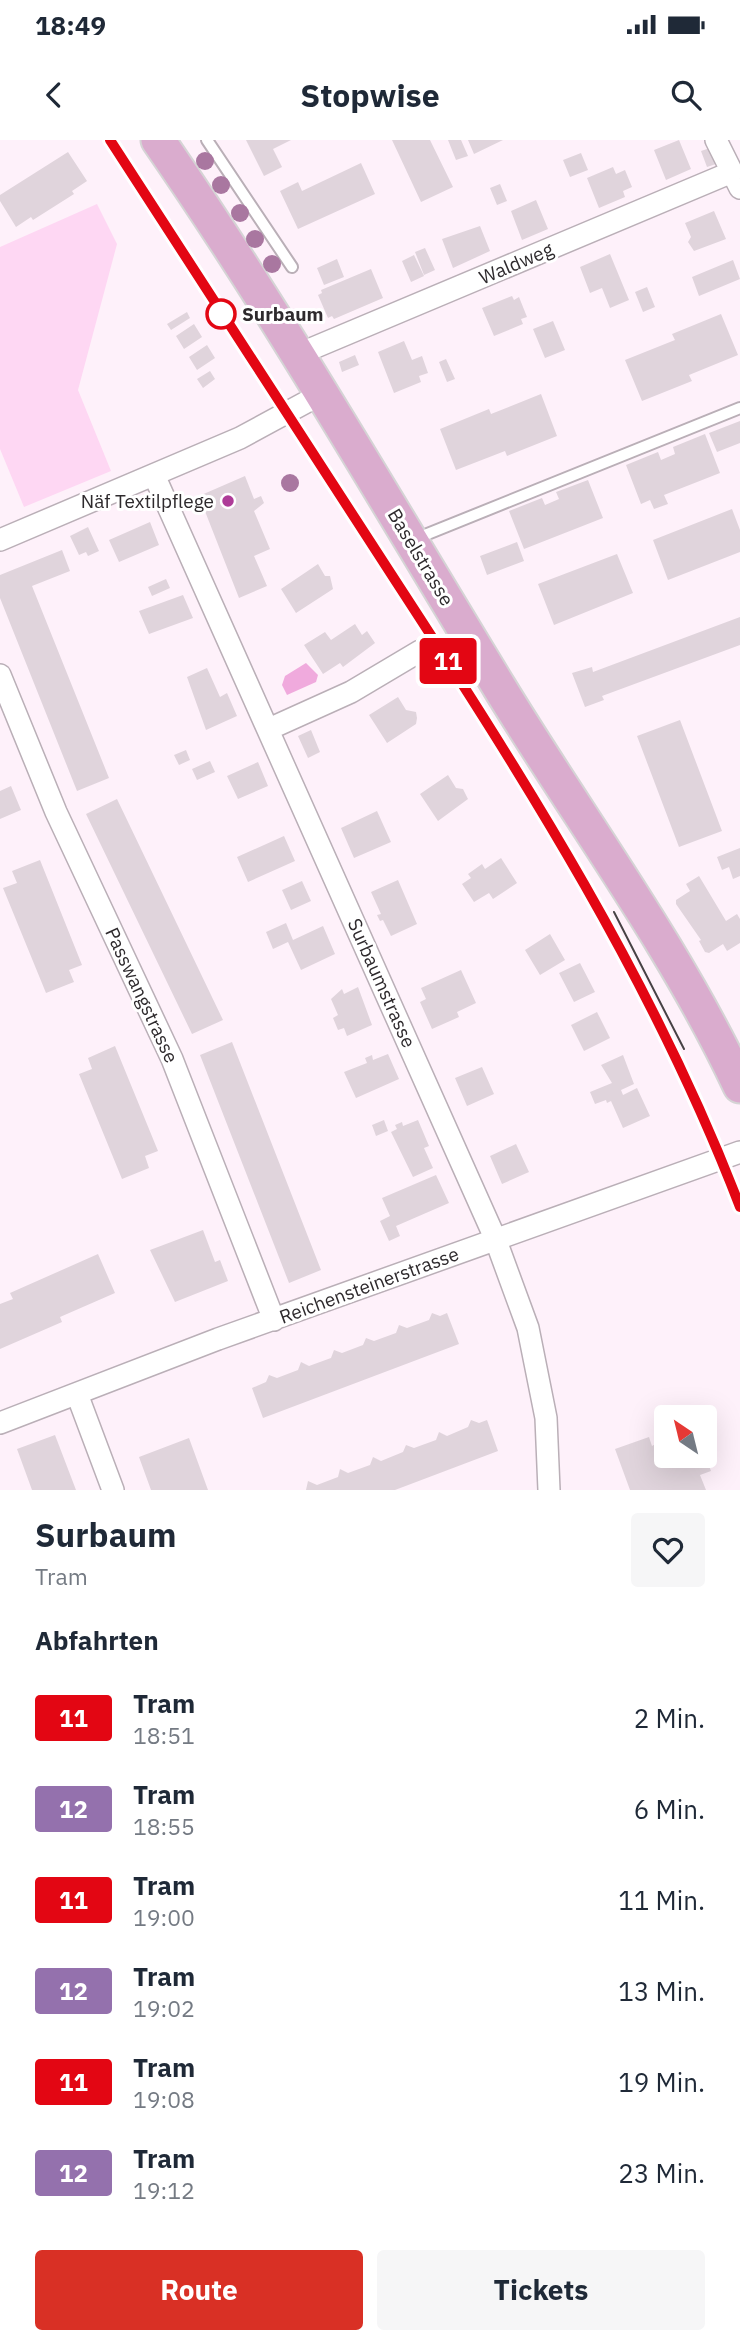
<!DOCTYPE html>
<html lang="de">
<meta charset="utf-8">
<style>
body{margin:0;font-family:"IBM Plex Sans",sans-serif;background:#f6f6f7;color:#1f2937;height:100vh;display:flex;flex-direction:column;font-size:26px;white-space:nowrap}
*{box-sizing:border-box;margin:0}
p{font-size:23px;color:#747a83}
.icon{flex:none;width:38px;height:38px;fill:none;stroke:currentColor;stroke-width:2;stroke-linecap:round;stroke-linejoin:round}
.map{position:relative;height:1350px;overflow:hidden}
.sheet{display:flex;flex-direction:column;background:#fff;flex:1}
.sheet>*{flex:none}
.badge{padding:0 14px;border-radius:5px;font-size:24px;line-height:46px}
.needle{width:46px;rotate:325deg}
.fabs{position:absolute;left:654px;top:1265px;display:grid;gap:14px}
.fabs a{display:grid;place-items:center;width:63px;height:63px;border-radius:7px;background:#fff;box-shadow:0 7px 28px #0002;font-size:35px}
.map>.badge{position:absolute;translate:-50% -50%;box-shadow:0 0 0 4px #fff}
h2{padding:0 35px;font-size:26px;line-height:63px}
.round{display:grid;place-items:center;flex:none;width:74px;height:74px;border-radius:7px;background:#f6f6f7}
.summary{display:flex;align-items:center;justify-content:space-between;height:119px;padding:0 35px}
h1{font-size:33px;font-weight:700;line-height:52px}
.primary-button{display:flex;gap:14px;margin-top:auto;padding:14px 35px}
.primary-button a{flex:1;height:80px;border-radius:7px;background:#d93025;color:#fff;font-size:28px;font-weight:700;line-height:80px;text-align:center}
.primary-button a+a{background:#f6f6f7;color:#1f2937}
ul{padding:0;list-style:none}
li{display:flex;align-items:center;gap:21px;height:91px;padding:0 35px}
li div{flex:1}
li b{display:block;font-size:26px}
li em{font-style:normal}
li .badge{min-width:77px;font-weight:700;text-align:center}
.status{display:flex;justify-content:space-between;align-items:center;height:49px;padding:0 35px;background:#fff;direction:ltr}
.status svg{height:19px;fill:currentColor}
header{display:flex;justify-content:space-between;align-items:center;height:91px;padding:0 35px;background:#fff;font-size:32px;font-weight:700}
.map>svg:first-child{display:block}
.green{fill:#fed7f3}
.water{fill:#f0aadd}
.building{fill:#e0d4dc}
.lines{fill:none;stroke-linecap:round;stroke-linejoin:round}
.lane-casing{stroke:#baafb7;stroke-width:14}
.street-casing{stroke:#baafb7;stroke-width:24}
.primary-casing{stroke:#d5d4d5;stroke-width:37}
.lane{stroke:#fff;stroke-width:10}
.street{stroke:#fff;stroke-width:21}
.primary{stroke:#daacce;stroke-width:33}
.tram{stroke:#474245;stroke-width:2}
.tree{fill:#a977a0}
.line-casing{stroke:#fff;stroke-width:16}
.line{stroke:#e30613;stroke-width:10}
.stop-dot{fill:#fff;stroke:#e30613;stroke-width:3.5}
.poi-dot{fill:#ae3c98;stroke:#fff;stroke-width:2.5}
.labels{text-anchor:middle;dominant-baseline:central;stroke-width:6;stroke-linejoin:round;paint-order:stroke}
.street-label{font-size:19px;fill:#2e2a2d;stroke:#fff}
.stop-label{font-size:19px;font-weight:bold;fill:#2e2a2d;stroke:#fff;text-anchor:start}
.poi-label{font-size:19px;fill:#2e2a2d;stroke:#fff;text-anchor:end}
</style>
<div class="status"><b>18:49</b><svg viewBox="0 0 49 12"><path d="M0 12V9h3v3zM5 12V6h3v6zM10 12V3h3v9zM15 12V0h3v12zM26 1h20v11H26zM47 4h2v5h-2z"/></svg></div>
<header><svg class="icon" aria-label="back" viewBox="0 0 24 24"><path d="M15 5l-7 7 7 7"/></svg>Stopwise<svg class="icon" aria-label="search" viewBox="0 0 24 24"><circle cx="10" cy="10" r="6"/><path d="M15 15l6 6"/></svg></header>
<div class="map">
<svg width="740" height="1350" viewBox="0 0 740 1350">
<rect width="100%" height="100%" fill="#fef1fa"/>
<path class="green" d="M97,64L117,104L78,250L111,331L24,367L0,309V107Z"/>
<path class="water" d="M306,523L318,535L316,542L287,555L282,545L285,536Z"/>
<path class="building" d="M246,0H291L273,9L282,27L264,36Z
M392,0H430L453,47L421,62Z
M448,0H461L468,16L456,20Z
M468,0H503L474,14Z
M679,0L691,29L666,40L654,10Z
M710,8L716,24L707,27L701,11Z
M68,12L87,41L72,51L74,54L33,80L31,77L16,87L0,61V55Z
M581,13L588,30L570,37L563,20Z
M361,23L375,54L298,89L280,51L298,42L302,51Z
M613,27L616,34L625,30L632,47L623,51L625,57L599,68L587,38Z
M500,44L507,61L497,65L490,48Z
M536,60L548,89L522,100L511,71Z
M714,71L726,99L694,111L688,102L691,97L685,83Z
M480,86L490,111L453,128L442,99Z
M425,108L435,130L424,135L415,112Z
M610,114L629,160L610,168L602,148L590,153L580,127Z
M414,115L424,136L411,142L402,121Z
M337,119L344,137L324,145L317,128Z
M733,120L740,139L699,156L692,137Z
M371,129L383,158L334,179L332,176L328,178L318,155L322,153L321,150Z
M647,147L655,167L643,172L635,152Z
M512,156L514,160L519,157L527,177L521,179L523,184L494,196L482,168Z
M187,172L190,178L171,190L167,184Z
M721,174L738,215L689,235L692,241L642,261L625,220L675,200L672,194Z
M553,181L565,210L545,218L533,189Z
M194,184L202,197L184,209L176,196Z
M404,201L412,220L422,216L428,233L419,236L421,242L394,253L378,212Z
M207,205L215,218L197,230L189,217Z
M355,215L359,225L342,232L339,222Z
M446,219L455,239L447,242L439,222Z
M210,231L215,239L203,248L197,239Z
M541,254L557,296L507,316L505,311L456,330L440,289L489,269L491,274Z
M740,281V303L717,312L709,293Z
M705,294L720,333L664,355L668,364L654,369L650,360L641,364L626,325L658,312L661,320L675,314L673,307Z
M245,336L254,359L261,356L264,363L254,371L270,409L254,416L267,446L239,458L199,356Z
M588,340L603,378L524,409L509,371L542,358L545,365L559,359L556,352Z
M732,369L740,390V412L668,440L653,400Z
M150,382L159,405L119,422L109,400Z
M88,387L99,411L88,416L86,412L79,415L70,396Z
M517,402L524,421L487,435L480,416Z
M62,410L70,431L32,446L109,638L77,651L0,458V435Z
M617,414L633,453L554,485L538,444Z
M318,424L325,436H330L333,449L296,473L281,449Z
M166,439L170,448L152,456L148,447Z
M183,455L193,478L149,494L139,471Z
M740,477V505L602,556L604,560L585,567L572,533L592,527L593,532Z
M355,484L362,495L367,491L375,503L343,527L340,523L323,534L304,505L325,492L331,500Z
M207,528L220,557L227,553L237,576L206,590L187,537Z
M398,557L406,570L416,572L417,578L416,584L387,603L369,575Z
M680,580L722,691L679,707L637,596Z
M311,590L320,612L308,618L298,596Z
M186,610L190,620L179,625L174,615Z
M210,621L215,632L197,640L192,629Z
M258,622L268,646L238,659L227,636Z
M448,635L456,648L463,649L468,659L438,681L420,654Z
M11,646L21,670L0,679V651Z
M117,659L223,880L192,894L86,674Z
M377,671L391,702L354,718L341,688Z
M284,696L295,721L248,742L237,717Z
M740,708V736L733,739L729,727L722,730L717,717Z
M501,718L517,743L493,759L489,753L474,762L462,744L471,738L468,734L482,724L485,729Z
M40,720L82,825L69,830L74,842L46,853L3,748L17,743L12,731Z
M699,736L726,781L737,774L740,779V803L727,811L723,804L709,813L705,812L699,801L701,800L676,764V760L690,751L686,744Z
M398,740L417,784L391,796L383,780L380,781L377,775L381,774L371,752Z
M302,741L311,761L291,770L282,750Z
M286,783L293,800L323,786L335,814L301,830L288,802L273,809L266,792Z
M550,794L565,820L540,835L525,810Z
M580,823L595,852L574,862L559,833Z
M461,830L476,863L457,872L459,877L432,889L420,862L426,859L421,848Z
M358,847L372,885L347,896L344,888L338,890L333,878L338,875L331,859L342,849L344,854Z
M597,872L610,898L584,911L571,885Z
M232,902L321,1130L289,1143L200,915Z
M115,906L158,1011L145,1016L149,1028L122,1039L79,934L92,929L88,918Z
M388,914L399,939L356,958L344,932L367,923L365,918L372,915L373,920Z
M623,915L634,944L621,950L623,955L637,948L650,976L623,988L611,961L607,963L606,960L595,964L590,952L612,943L601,925Z
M482,927L494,954L467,966L455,938Z
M384,980L388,991L376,996L372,985Z
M418,980L429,1006L424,1008L433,1028L413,1037L391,992L397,989L395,985L402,982L403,986Z
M516,1004L529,1032L502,1044L490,1016Z
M436,1035L449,1063L396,1086L400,1096L389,1101L380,1081L390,1076L382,1058Z
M203,1090L215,1122L220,1120L228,1141L175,1162L150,1110Z
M98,1114L115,1153L60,1177L62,1182L0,1209V1164L13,1159L10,1153Z
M432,1173L440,1176L447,1173L459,1204L263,1278L252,1248L266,1242L269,1235L277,1238L298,1230L301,1222L309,1226L331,1218L334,1210L342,1213L363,1205L366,1198L374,1201L396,1193L399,1185L407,1188L429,1180Z
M471,1280L479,1283L487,1280L498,1311L395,1350H306L308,1341L317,1345L338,1337L340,1329L348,1333L370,1325L373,1317L381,1321L403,1312L406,1305L414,1308L436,1300L439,1292L447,1296L468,1287Z
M55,1295L76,1350H32L17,1309Z
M649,1297L652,1306L667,1297V1316H705L711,1331L700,1335L706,1350H630L615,1309Z
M189,1298L208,1350H151L139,1317Z"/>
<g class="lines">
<g class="lane-casing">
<path id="lane" d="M207,0L292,127
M415,399L740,268"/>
</g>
<g class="street-casing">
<path id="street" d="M716,0L740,48
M299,214L732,32
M154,335L495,1098L528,1188L546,1278L549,1350
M0,400L240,298L323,253
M0,535L56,672L172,919L274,1180
M269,589L351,552L420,511
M77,1254L113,1350
M0,1283L218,1199L740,1012"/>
</g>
<g class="primary-casing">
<path id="primary" d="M158,0C281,178 388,365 501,550C581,681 675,807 740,946"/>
</g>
<use href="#lane" class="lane"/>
<use href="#street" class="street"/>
<use href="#primary" class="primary"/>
<path class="tram" d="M380,415C515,625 651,832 740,1067
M614,772L684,909"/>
</g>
<g class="tree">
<circle cx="205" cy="21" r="9"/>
<circle cx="221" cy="45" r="9"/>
<circle cx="240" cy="73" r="9"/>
<circle cx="255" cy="99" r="9"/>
<circle cx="272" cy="124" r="9"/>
<circle cx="290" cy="343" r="9"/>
</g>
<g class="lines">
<g class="line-casing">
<path id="line" d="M110,0C205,147 300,293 395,440C526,641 654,842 740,1067"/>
</g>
<use href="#line" class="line"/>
</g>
<circle class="stop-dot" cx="221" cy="174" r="14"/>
<circle class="poi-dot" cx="228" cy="361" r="7"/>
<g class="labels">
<g class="street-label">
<text transform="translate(516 123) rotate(-23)">Waldweg</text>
<text transform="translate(421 417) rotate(59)">Baselstrasse</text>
<text transform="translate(382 843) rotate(66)">Surbaumstrasse</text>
<text transform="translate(142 855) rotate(65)">Passwangstrasse</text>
<text transform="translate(369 1145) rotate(-20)">Reichensteinerstrasse</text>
</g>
<g class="stop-label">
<text x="242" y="174">Surbaum</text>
</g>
<g class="poi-label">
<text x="214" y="361">Näf Textilpflege</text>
</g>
</g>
</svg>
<div class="fabs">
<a><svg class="needle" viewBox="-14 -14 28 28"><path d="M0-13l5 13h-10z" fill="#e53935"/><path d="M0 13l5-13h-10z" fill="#747a83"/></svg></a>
</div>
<b class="badge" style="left:448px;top:521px;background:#e30613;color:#fff">11</b>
</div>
<section class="sheet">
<div class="summary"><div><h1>Surbaum</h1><p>Tram</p></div><a class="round"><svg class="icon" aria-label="heart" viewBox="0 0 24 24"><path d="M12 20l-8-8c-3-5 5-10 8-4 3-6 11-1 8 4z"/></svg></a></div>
<h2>Abfahrten</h2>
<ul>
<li><span class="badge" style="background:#e30613;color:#fff">11</span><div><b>Tram</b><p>18:51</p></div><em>2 Min.</em></li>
<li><span class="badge" style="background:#9471ad;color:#fff">12</span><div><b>Tram</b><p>18:55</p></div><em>6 Min.</em></li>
<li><span class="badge" style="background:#e30613;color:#fff">11</span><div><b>Tram</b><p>19:00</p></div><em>11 Min.</em></li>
<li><span class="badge" style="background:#9471ad;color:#fff">12</span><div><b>Tram</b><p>19:02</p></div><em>13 Min.</em></li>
<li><span class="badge" style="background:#e30613;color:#fff">11</span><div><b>Tram</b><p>19:08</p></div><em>19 Min.</em></li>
<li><span class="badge" style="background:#9471ad;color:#fff">12</span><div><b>Tram</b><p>19:12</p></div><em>23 Min.</em></li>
</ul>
<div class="primary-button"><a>Route</a><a>Tickets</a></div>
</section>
